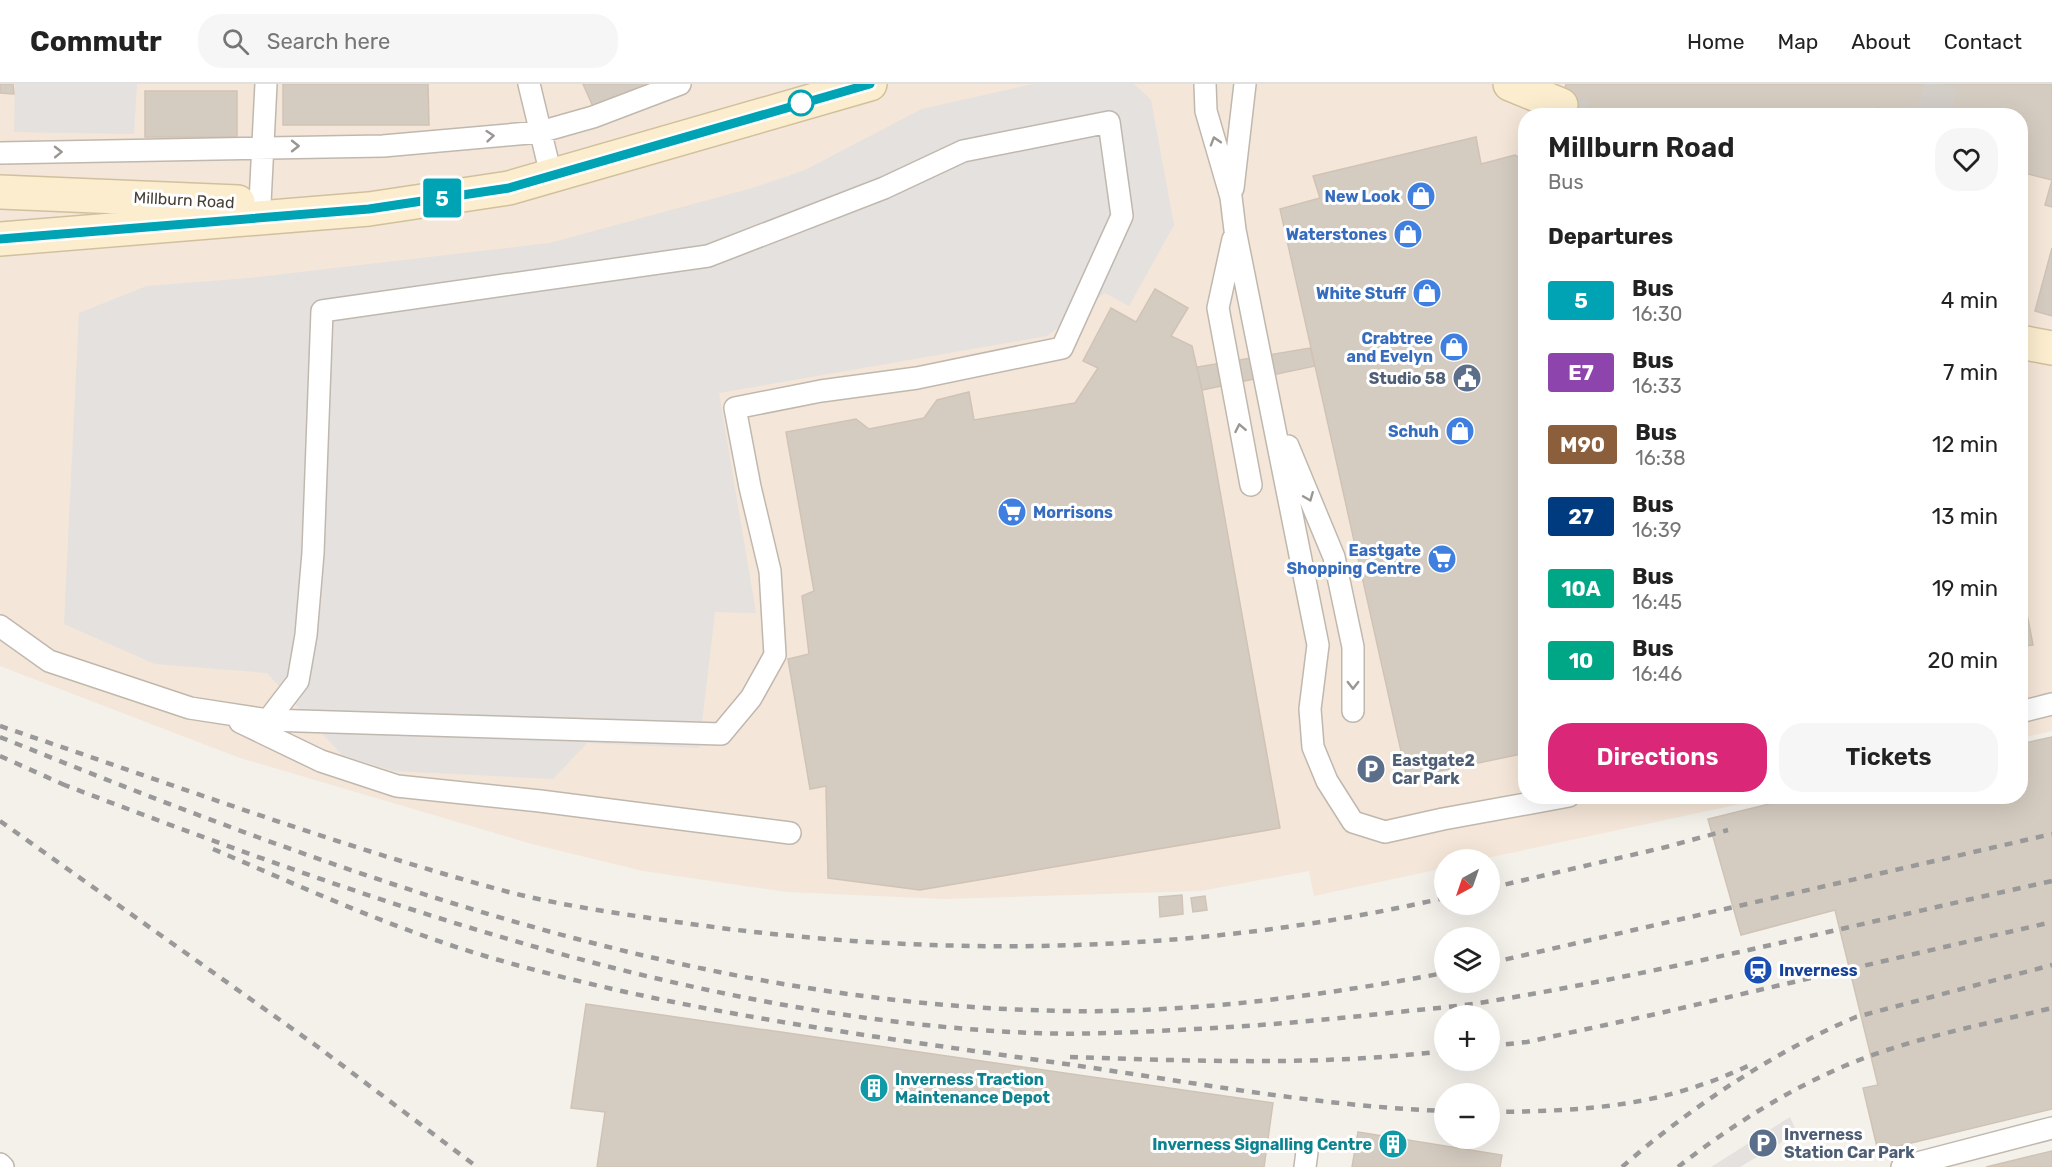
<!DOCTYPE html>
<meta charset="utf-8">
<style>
body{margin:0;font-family:Rubik,sans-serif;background:#f6f6f6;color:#222;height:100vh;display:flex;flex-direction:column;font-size:22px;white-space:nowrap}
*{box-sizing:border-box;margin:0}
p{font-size:20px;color:#767676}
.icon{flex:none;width:33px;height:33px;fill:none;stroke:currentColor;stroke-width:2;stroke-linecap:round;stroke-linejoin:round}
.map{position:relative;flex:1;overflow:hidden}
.panel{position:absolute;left:1518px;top:24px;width:510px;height:696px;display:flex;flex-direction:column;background:#fff;border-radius:24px;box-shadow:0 6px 24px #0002}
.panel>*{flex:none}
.badge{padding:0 12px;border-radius:4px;font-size:21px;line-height:39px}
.needle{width:39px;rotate:220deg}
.buttons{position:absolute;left:1434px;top:765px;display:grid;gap:12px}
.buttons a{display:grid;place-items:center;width:66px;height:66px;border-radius:50%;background:#fff;box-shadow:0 6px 24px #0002;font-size:30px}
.map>.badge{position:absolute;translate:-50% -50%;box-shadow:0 0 0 3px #fff}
h2{padding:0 30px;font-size:22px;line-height:54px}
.round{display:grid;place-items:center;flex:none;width:63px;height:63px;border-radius:24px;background:#f6f6f6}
.summary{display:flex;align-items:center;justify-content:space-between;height:102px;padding:0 30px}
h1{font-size:28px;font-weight:600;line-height:45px}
.primary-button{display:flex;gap:12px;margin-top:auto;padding:12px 30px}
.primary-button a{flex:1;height:69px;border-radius:24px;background:#db2777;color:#fff;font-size:24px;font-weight:600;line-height:69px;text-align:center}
.primary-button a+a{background:#f6f6f6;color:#222}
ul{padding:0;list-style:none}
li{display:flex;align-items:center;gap:18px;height:72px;padding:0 30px}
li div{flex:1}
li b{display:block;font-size:22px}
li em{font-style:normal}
li .badge{min-width:66px;font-weight:700;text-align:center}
header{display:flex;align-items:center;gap:36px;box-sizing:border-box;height:84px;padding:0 30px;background:#fff;border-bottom:2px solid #e0e0e0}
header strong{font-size:28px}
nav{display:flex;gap:33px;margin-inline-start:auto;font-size:21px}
.search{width:420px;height:54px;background:#f6f6f6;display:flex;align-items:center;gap:15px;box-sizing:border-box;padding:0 21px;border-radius:24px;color:#767676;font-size:22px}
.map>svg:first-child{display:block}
.commercial{fill:#f4e6d8}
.parking{fill:#e4e1df}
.building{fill:#d5ccc1;stroke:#d0c3b5;stroke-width:1.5}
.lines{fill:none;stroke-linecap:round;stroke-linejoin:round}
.secondary-tunnel{stroke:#d2cec7;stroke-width:33;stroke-dasharray:33 16;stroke-linecap:butt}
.lane-casing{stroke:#c0b8ae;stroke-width:24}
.secondary-casing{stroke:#d1c09e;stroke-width:36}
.lane{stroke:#fff;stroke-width:21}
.secondary{stroke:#fbedce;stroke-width:33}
.rail{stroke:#999;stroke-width:4.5;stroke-dasharray:8 8;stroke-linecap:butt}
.oneway{stroke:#9a9692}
.line-casing{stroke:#fff;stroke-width:14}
.line{stroke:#00a3b4;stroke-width:9}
.stop-dot{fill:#fff;stroke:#00a3b4;stroke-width:3}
.labels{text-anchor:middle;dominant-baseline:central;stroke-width:6;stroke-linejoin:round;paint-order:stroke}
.shop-label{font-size:16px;font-weight:bold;fill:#366cbe;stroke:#fff;text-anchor:end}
.street-label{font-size:16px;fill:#484139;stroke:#fff}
.service-label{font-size:16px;font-weight:bold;fill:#4e5e75;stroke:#fff;text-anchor:start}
.transit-label{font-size:16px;font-weight:bold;fill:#164399;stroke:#fff;text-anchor:start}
.culture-label{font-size:16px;font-weight:bold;fill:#0d838f;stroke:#fff;text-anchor:start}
</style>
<header>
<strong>Commutr</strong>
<div class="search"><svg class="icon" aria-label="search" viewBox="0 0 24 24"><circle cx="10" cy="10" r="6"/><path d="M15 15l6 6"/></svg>Search here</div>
<nav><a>Home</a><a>Map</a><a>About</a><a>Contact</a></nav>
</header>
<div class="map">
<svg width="2052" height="1083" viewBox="0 0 2052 1083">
<rect width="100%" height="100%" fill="#f4f1eb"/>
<path class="commercial" d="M0,0H2052V647L2021,654L2020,32H1526V712L1773,713L1482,775L1444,776V784L1314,812L1309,787L1200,807L945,815L787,808L643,787L532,760L240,674L0,582Z"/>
<path class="parking" d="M15,0H137L134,50L14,48Z
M1033,0H1134L1151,16L1174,141L1129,222L1105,209L1047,252L719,309L756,529L715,528L699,664L587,659L553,695L394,687L342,671L267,589L155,580L64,540L79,229L147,202L250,194L550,159L756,103L805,86L922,25Z
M1790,1033L1797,1049L1740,1083H1711Z"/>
<path class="building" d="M0,0H13L14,10L0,9Z
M283,0H428L429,41H283Z
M583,0H660L595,27Z
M1566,0H2052V123L2045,121L2052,96L2020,88V32H1903L1877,24L1874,32H1558Z
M145,7H237V53H145Z
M1476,53L1481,80L1515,71L1526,77V669L1407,694L1280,125L1320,114L1313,92Z
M2052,164V232L2035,227Z
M1155,205L1188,224L1171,252L1192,262L1202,306L1280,744L920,806L828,794L826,702L810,705L788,575L809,570L802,512L814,507L786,348L856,335L869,345L924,334L937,316L969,308L974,336L1075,319L1098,284L1083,277L1111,224L1136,238Z
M1310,264L1315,282L1202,306L1197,283Z
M2020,494L2033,561L2020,563Z
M2052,653V1025L1878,1067L1863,1004L1878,1001L1835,826L1741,851L1708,735L1802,712H2020V660Z
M1182,811L1183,830L1160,833L1159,813Z
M1205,812L1207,826L1193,828L1191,814Z
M586,920L1273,1019L1264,1083H597L605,1028L571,1024Z
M1358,1048L1502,1071L1500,1083H1352Z
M2052,1067V1083H1986Z"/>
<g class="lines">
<path class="secondary-tunnel" d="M1561,21L1582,32
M1933,32L1941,0"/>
<g class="lane-casing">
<path id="lane" d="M529,0L551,91
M1205,0L1206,27L1231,113L1235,146L1318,561L1310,625L1313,663L1327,697L1353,738L1385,748L1443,735L1569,712
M0,69L383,62L540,48L593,33L680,0
M1233,104L1245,0
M260,119L266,0
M1233,155L1218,224L1251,401
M1288,362L1334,473L1353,563V627
M0,542L49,577L190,624L268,636L298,597L306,551L313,469L322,227L708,172L884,104L963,67L1109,38L1122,132L1062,264L917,294L821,307L735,324L750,403L770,487L775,571L751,614L721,650L268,636
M2020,628L2052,620
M240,638L321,677L397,702L540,717L790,749
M0,1080L3,1083
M1305,1083L1307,1068
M1902,1083L2052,1044"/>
</g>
<g class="secondary-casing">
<path id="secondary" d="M1510,0L1561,21
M0,108L238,118
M0,155L369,125L509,104L870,0
M2020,258L2052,264"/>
</g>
<use href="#lane" class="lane"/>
<use href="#secondary" class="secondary"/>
<path class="rail" d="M0,642C166,698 332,760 501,806C561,822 623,830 684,839C936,875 1196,871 1444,814
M0,653C341,791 693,921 1065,927C1192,929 1321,912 1444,889
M0,672L69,703
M62,700C374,819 695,934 1031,949C1086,951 1141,948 1195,945C1260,942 1324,936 1389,929C1423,925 1457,923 1491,917C1679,886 1865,838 2052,797
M0,737L318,963L477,1083
M213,765C302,803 391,844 485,872C675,928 871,952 1066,980C1191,998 1318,1022 1444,1027
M1490,804L1666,763L1728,746
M1490,879L2052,750
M1490,962L1527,958L1656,930L2052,838
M1070,973C1194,977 1321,982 1444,967
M1490,1028C1586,1027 1663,1023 1752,980
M1622,1083C1688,1025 1775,967 1856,933L2052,881
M1678,1083C1734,1039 1800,998 1867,973C1927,951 1990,939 2052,924"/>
</g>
<defs><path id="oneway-chevron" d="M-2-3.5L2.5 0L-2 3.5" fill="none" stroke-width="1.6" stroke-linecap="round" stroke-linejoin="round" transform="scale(1.5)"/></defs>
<g class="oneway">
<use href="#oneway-chevron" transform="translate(490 52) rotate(-5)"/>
<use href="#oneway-chevron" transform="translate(1215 57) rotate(-107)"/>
<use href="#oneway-chevron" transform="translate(295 62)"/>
<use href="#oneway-chevron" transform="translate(58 68) rotate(-1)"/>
<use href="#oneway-chevron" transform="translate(1240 344) rotate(-101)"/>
<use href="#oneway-chevron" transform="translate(1309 413) rotate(68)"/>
<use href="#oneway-chevron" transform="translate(1353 601) rotate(90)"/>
</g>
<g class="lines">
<g class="line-casing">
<path id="line" d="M0,155L369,125L509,104L870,0"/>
</g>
<use href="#line" class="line"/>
</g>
<defs>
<g id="shop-disc" transform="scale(1.5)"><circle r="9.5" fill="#3f7fe0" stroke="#fff"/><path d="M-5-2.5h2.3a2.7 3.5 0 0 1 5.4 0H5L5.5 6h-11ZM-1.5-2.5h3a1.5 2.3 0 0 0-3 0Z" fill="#fff"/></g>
<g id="civic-disc" transform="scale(1.5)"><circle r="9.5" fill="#5c6f8a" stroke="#fff"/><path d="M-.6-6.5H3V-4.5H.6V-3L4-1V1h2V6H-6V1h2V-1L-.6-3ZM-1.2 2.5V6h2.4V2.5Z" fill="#fff"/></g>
<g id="supermarket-disc" transform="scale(1.5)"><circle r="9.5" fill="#3f7fe0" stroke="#fff"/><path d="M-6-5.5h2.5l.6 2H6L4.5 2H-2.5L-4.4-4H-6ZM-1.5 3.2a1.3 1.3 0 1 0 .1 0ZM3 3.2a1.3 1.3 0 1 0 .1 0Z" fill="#fff"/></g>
<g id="parking-disc" transform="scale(1.5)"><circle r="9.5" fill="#5c6f8a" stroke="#fff"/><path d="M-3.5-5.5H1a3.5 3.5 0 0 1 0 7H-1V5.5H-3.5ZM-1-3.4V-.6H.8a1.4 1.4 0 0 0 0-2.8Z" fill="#fff"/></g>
<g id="station-disc" transform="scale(1.5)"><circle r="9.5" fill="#1a4fb4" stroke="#fff"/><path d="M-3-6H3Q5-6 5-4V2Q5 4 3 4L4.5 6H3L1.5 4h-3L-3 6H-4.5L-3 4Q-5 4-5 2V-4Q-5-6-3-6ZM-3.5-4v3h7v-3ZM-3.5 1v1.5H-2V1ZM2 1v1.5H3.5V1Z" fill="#fff"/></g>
<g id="building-disc" transform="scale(1.5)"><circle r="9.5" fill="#0f9aa8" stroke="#fff"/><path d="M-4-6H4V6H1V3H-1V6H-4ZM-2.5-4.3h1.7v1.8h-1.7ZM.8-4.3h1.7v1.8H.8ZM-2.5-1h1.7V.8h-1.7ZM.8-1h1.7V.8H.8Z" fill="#fff"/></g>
</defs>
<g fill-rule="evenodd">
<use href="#shop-disc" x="1421" y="112"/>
<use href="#shop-disc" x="1408" y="150"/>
<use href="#shop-disc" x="1427" y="209"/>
<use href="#shop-disc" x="1454" y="263"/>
<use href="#civic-disc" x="1467" y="294"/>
<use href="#shop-disc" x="1460" y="347"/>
<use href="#supermarket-disc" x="1012" y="428"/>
<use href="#supermarket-disc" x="1442" y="475"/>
<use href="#parking-disc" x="1371" y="685"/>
<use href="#station-disc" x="1758" y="886"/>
<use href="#building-disc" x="874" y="1004"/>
<use href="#parking-disc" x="1763" y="1059"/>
<use href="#building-disc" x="1393" y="1060"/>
</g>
<circle class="stop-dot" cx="801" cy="19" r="12"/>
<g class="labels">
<g class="shop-label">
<text x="1400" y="112">New Look</text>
<text x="1387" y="150">Waterstones</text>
<text x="1406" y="209">White Stuff</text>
<text x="1433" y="254">Crabtree<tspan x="1433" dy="18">and Evelyn</tspan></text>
<text x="1439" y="347">Schuh</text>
<text x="1033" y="428" text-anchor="start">Morrisons</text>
<text x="1421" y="466">Eastgate<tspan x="1421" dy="18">Shopping Centre</tspan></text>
</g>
<g class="street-label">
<text transform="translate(184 116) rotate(3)">Millburn Road</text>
</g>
<g class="service-label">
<text x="1446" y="294" text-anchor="end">Studio 58</text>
<text x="1392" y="676">Eastgate2<tspan x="1392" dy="18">Car Park</tspan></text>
<text x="1784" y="1050">Inverness<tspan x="1784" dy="18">Station Car Park</tspan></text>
</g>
<g class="transit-label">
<text x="1779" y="886">Inverness</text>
</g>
<g class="culture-label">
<text x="895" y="995">Inverness Traction<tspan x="895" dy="18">Maintenance Depot</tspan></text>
<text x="1372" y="1060" text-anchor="end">Inverness Signalling Centre</text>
</g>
</g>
</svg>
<div class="buttons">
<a><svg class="needle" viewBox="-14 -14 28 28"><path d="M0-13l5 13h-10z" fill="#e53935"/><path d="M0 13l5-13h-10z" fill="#767676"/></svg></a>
<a><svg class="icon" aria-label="layers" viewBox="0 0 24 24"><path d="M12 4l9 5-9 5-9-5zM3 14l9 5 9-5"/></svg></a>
<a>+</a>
<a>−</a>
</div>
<b class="badge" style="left:442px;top:114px;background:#00a3b4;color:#fff">5</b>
<section class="panel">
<div class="summary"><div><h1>Millburn Road</h1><p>Bus</p></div><a class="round"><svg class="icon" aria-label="heart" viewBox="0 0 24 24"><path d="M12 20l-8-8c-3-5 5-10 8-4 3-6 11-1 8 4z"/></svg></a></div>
<h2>Departures</h2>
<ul>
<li><span class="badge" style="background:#00a3b4;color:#fff">5</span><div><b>Bus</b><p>16:30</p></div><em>4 min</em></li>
<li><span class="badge" style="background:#8e44ad;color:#fff">E7</span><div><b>Bus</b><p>16:33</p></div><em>7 min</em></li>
<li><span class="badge" style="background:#8b5e3c;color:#fff">M90</span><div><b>Bus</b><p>16:38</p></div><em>12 min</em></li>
<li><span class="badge" style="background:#003b80;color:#fff">27</span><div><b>Bus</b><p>16:39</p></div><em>13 min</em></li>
<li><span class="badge" style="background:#00a786;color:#fff">10A</span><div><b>Bus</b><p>16:45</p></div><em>19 min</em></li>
<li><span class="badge" style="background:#00a786;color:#fff">10</span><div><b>Bus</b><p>16:46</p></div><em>20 min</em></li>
</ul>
<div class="primary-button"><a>Directions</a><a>Tickets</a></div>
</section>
</div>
